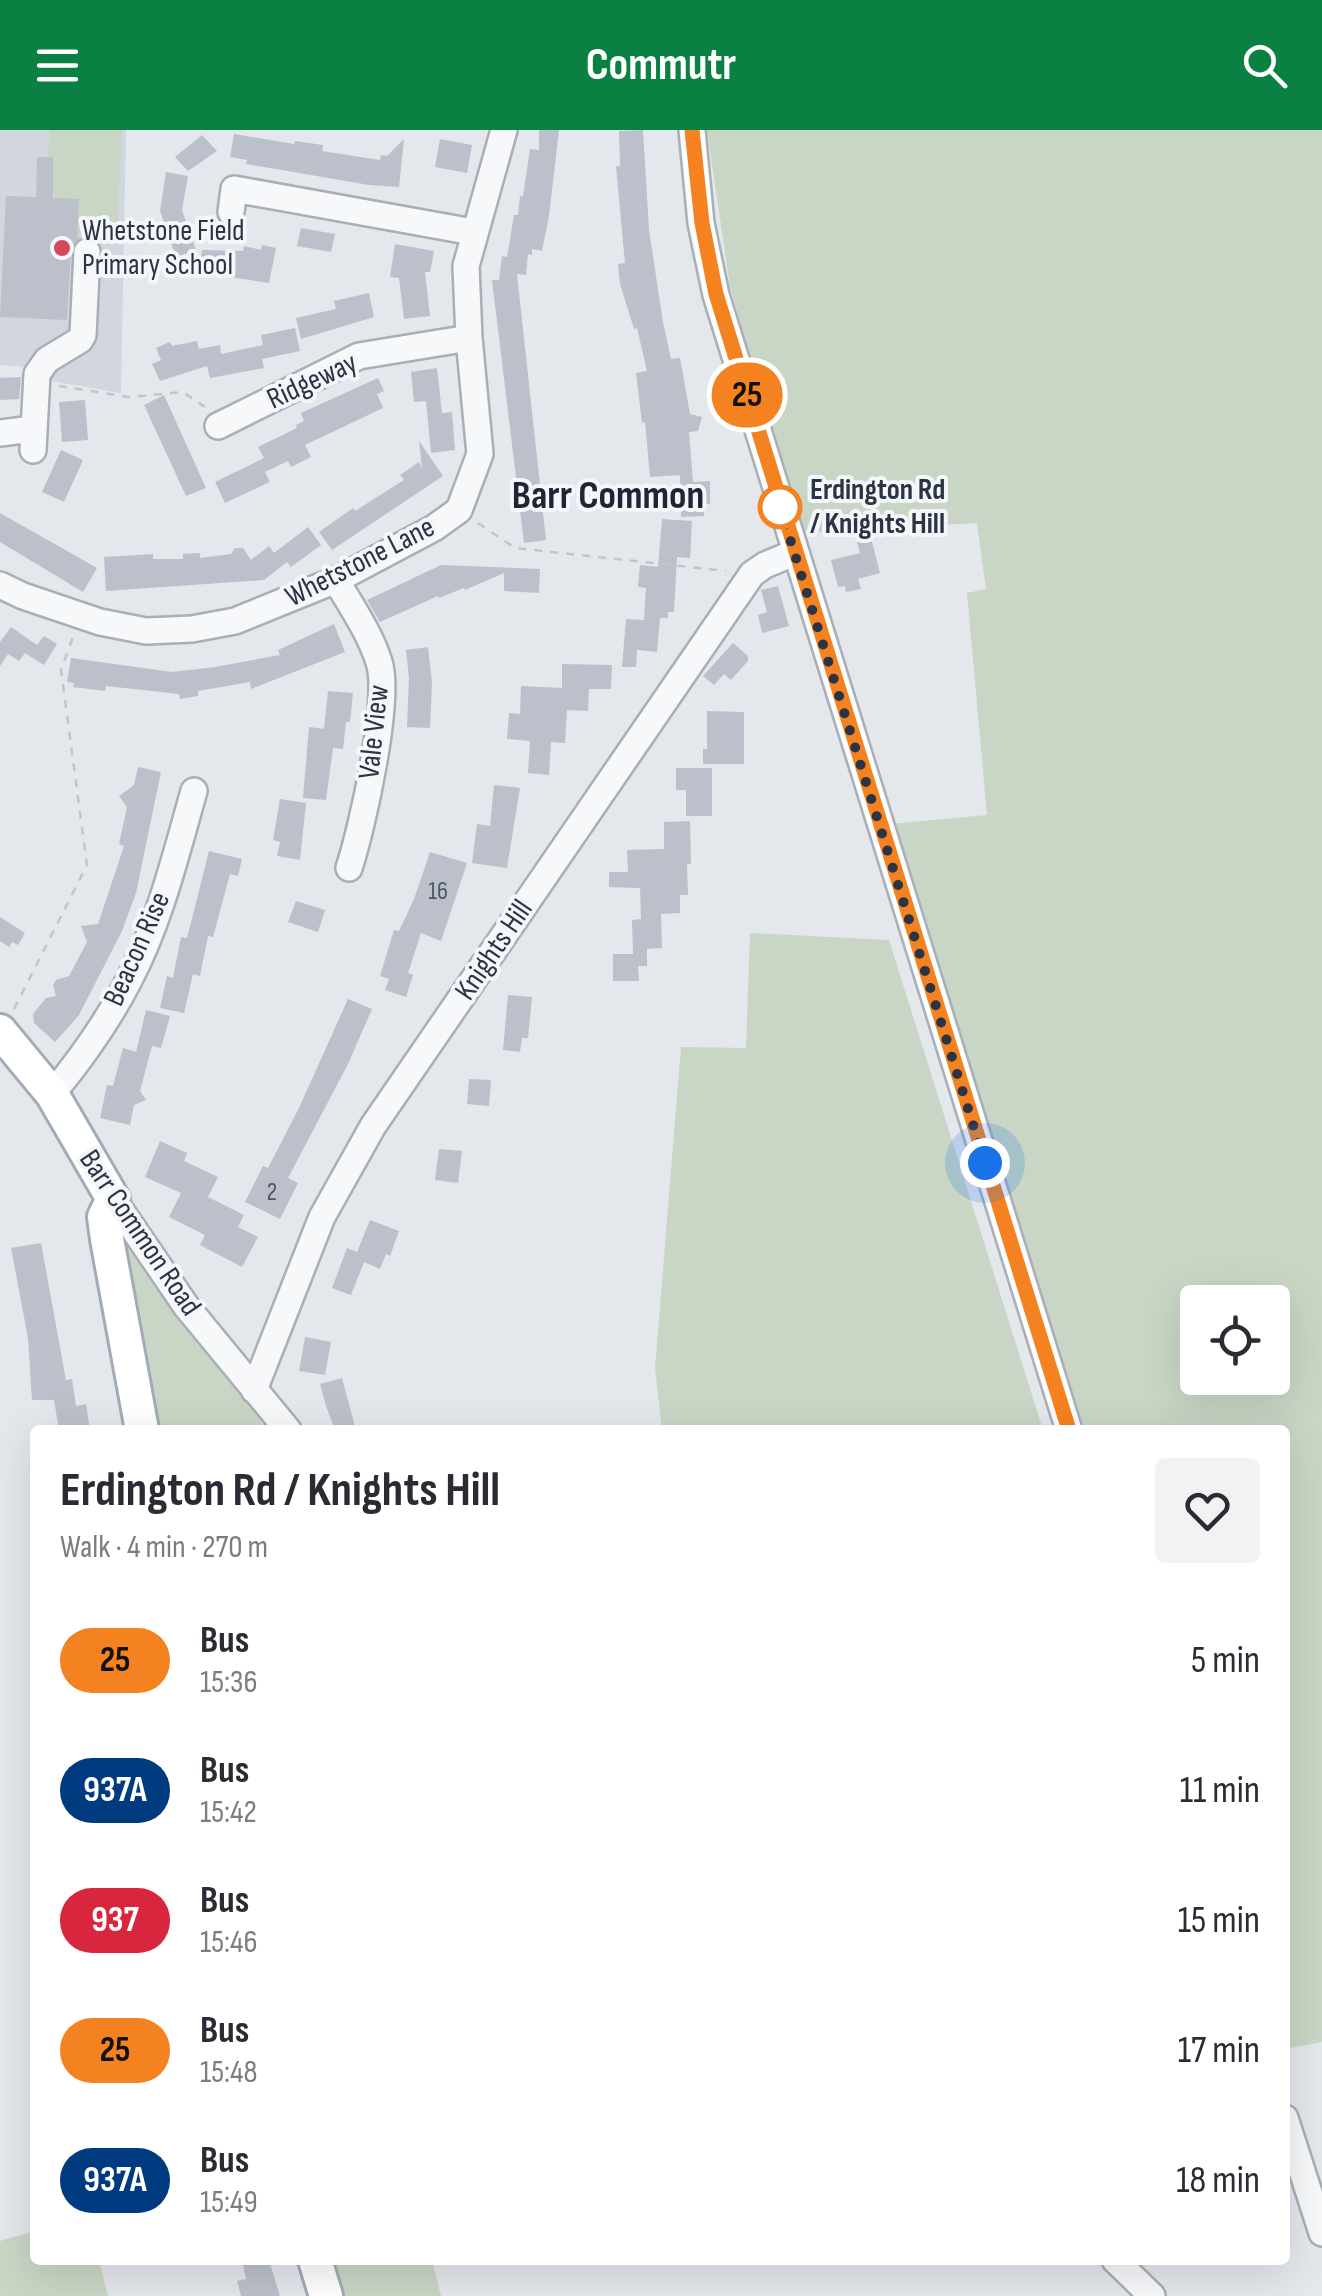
<!DOCTYPE html>
<meta charset="utf-8">
<style>
body{margin:0;font-family:"Sofia Sans Condensed",sans-serif;background:#f2f2f3;color:#2b2b33;height:100vh;display:flex;flex-direction:column;font-size:38px;white-space:nowrap}
*{box-sizing:border-box;margin:0}
p{font-size:32px;color:#7c7c81}
.icon{flex:none;width:55px;height:55px;fill:none;stroke:currentColor;stroke-width:2;stroke-linecap:round;stroke-linejoin:round}
.map{position:relative;flex:1;overflow:hidden}
.side{position:absolute;left:30px;top:1295px;width:1260px;height:840px;display:flex;flex-direction:column;background:#fff;border-radius:10px;box-shadow:0 10px 40px #0002}
.side>*{flex:none}
.badge{padding:0 20px;border-radius:32px;font-size:35px;line-height:65px}
.tools{position:absolute;left:1180px;top:1155px;display:grid;gap:20px}
.tools a{display:grid;place-items:center;width:110px;height:110px;border-radius:10px;background:#fff;box-shadow:0 10px 40px #0002;font-size:50px}
.you{position:absolute;width:50px;height:50px;margin:-25px;border:8px solid #fff;border-radius:50%;background:#1a73e8;box-shadow:0 0 0 15px #1a73e833}
.map>.badge{position:absolute;translate:-50% -50%;box-shadow:0 0 0 5px #fff}
.round{display:grid;place-items:center;flex:none;width:105px;height:105px;border-radius:10px;background:#f2f2f3}
.summary{display:flex;align-items:center;justify-content:space-between;height:170px;padding:0 30px}
h1{font-size:48px;font-weight:700;line-height:75px}
ul{padding:0;list-style:none}
li{display:flex;align-items:center;gap:30px;height:130px;padding:0 30px}
li div{flex:1}
li b{display:block;font-size:38px}
li em{font-style:normal}
li .badge{min-width:110px;font-weight:700;text-align:center}
header{display:flex;justify-content:space-between;align-items:center;height:130px;padding:0 30px;background:#0b8043;color:#fff;font-size:45px;font-weight:700}
.map>svg:first-child{display:block}
.built{fill:#d2d6de}
.green{fill:#c9d6c5;fill-rule:evenodd}
.building{fill:#bbc0ca}
.lines{fill:none;stroke-linecap:round;stroke-linejoin:round}
.minor-casing{stroke:#a9aeb7;stroke-width:30}
.major-casing{stroke:#a3abb8;stroke-width:38}
.path{stroke:#c2c5cb;stroke-width:2.5;stroke-dasharray:8 8;stroke-linecap:butt}
.minor{stroke:#f7f8fa;stroke-width:25}
.major{stroke:#fff;stroke-width:32}
.line-casing{stroke:#fff;stroke-width:22}
.line{stroke:#f58220;stroke-width:15}
.walk{stroke:#2b3445;stroke-width:10;stroke-dasharray:0 18}
.poi-dot{fill:#d1495b;stroke:#f4f6f9;stroke-width:4}
.stop-dot{fill:#fff;stroke:#f58220;stroke-width:5}
.labels{text-anchor:middle;dominant-baseline:central;stroke-width:8;stroke-linejoin:round;paint-order:stroke}
.number-label{font-size:25px;fill:#4f5766}
.poi-label{font-size:30px;fill:#2b3445;stroke:#f4f6f9;text-anchor:start}
.street-label{font-size:30px;fill:#2b3445;stroke:#f4f6f9}
.stop-label{font-size:30px;font-weight:bold;fill:#2b3445;stroke:#f4f6f9;text-anchor:start}
.district-label{font-size:40px;font-weight:bold;fill:#1d2536;stroke:#f4f6f9}
</style>
<header><svg class="icon" aria-label="menu" viewBox="0 0 24 24"><path d="M4 6h16M4 12h16M4 18h16"/></svg>Commutr<svg class="icon" aria-label="search" viewBox="0 0 24 24"><circle cx="10" cy="10" r="6"/><path d="M15 15l6 6"/></svg></header>
<div class="map">
<svg width="1322" height="2166" viewBox="0 0 1322 2166">
<rect width="100%" height="100%" fill="#e4e7ec"/>
<path class="built" d="M0,0H126L121,263L45,250L29,237L0,235Z"/>
<path class="green" d="M50,0H122L117,103L77,105L54,68L48,27Z
M707,0H1322V1912L1285,1919V1300H1085L890,694L987,685L967,463L986,459L977,393L802,403L730,157ZM1198,1172H1272V1248H1198Z
M750,803L889,810L1043,1300H662L655,1238L681,917L746,918Z
M128,1115L133,1117L267,1300H152L122,1117Z
M35,2101V2130H99L108,2166H0V2111Z
M329,2130H432L441,2166H342Z"/>
<path class="building" d="M539,0H559L549,86L542,121L532,119V125L528,124L526,145L517,144L546,410L524,413L492,150H499L502,126L507,127L514,85H518L520,66H523L530,19L539,20Z
M643,0L649,100L663,192L671,229L680,228L690,284L702,287L698,301L689,302L693,352L710,351V374H704V386L681,387L680,345L650,347L645,292L642,293L636,243L647,241L637,198L634,199L620,154L618,134L625,133L616,36H620L619,1Z
M234,4L294,14L295,11L323,15L322,21L380,30L381,25L387,26L404,9L399,57L369,55L246,34L247,30L230,27Z
M202,5L217,21L188,41L175,27Z
M440,9L472,15L467,43L435,37Z
M37,27H53V68L79,69L77,107H80L71,121L67,190L0,187L6,66L36,67Z
M166,42L188,46L182,80L196,120L176,127L160,81Z
M301,98L335,104L331,122L297,116Z
M395,114L434,121L430,142H425L430,186L404,189L399,148L390,147Z
M262,115L276,118L269,153L199,142L202,120L243,121L244,116L261,120Z
M369,163L374,187L301,209L296,188L336,179L334,171Z
M295,198L300,221L262,229L264,238L210,248L207,236L160,251L152,234L161,230L156,218L170,212L172,216L197,211L199,219L220,215L221,224L263,215L261,205Z
M437,238L442,283L452,282L455,320L431,323L426,271L414,272L411,242Z
M21,247L19,269L0,270V248Z
M378,248L384,261L377,264L383,278L305,315L311,327L291,337L288,331L265,342L270,352L225,373L215,352L264,328L258,317L297,298L296,295L304,291L301,283Z
M164,265L206,358L186,366L144,275Z
M85,270L88,310L62,312L59,272Z
M419,311L443,346L332,420L319,402L353,378L355,381L404,350L400,345L419,332L422,339Z
M61,320L83,330L64,372L42,362Z
M0,383L97,438L83,462L0,412Z
M662,389L692,391L690,428L677,427L674,482H668V488H660L657,522L637,520L636,537H622L626,489L644,490L646,458L638,457L640,435L658,437Z
M308,397L321,415L291,437L287,432L264,450L106,461L104,427L153,424V429H183V424L200,423V428L231,424L235,418H243L251,430L269,416L274,423Z
M871,408L880,443L858,449L861,459L846,462L845,456L838,457L831,430L860,423L857,412Z
M441,435L540,439L539,463L504,461V443L465,460L464,458L439,468L438,466L380,492L367,470Z
M778,456L789,496L762,503L758,485L767,482L761,460Z
M334,494L345,522L251,559L250,552L198,561V566L180,569L179,564L106,556L105,561L73,557L74,553L67,552L71,528L172,542L215,537L280,525L278,520Z
M11,497L37,515L44,506L57,514L44,535L25,523L19,531L8,524L0,536V512Z
M733,513L748,526V531L731,550L724,544L714,555L703,546Z
M428,517L432,553L430,598L407,597L409,548L406,520Z
M562,534L612,535L611,559H589L588,581L567,580L565,613L551,612L549,645L528,643L530,611L507,609L509,583L520,584L521,556L562,558Z
M328,561L353,563L350,592H346L343,619L333,618L326,670L303,668L309,597L324,599Z
M707,581L744,582V634H703V619H707Z
M138,637L161,642L136,763L122,801L79,885L55,912L34,893L33,884L46,868L56,866L53,855L56,850L69,846L87,812L81,796L98,794L124,716L119,714L127,677L119,666L134,655Z
M676,638H712V686H686V660H676Z
M494,655L520,658L507,738L472,733L477,694L490,696Z
M280,669L306,673L300,730L277,726L280,712L273,710Z
M690,691L691,734H687L688,765H680V783L661,784L662,818L647,819V836H638L639,851H613V824H633L632,790L641,789L640,758L609,757V742H628L627,720L664,719V692Z
M209,721L242,729L238,746L230,744L213,807L208,806L200,846L193,844L184,883L160,878L167,846L173,848L181,807L187,808Z
M430,722L467,733L441,811L421,803L408,843L413,845L406,867L385,860L389,849L380,846L394,800L399,801L414,769Z
M296,771L325,780L318,802L288,792Z
M0,787L25,803L18,815L12,812L9,817L0,811Z
M508,865L532,867L528,908H522L520,922L503,920Z
M348,869L372,879L348,934L288,1048L298,1053L280,1089L245,1072L263,1036L268,1038L299,978Z
M146,880L170,886L161,918L152,916L140,961L146,970L134,975L130,995L100,988L107,955L113,956L123,918L136,922Z
M469,949L491,950L489,976L467,974Z
M160,1011L187,1023L184,1031L218,1047L208,1067L244,1085L238,1097L258,1107L242,1137L200,1115L205,1105L169,1087L181,1063L145,1047Z
M439,1019L462,1021L458,1053L435,1050Z
M370,1090L399,1101L390,1126L386,1124L380,1139L364,1132L351,1165L332,1158L347,1118L357,1122Z
M41,1113L66,1250L72,1249L76,1276L86,1274L90,1300H59L54,1270H32L28,1208L11,1118Z
M305,1207L331,1212L325,1245L299,1241Z
M342,1248L356,1300H335L326,1276L320,1254Z
M242,2130H269L280,2166H241L237,2151L246,2149Z"/>
<g class="lines">
<g class="minor-casing">
<path id="minor" d="M692,0L701,93L716,165L1069,1300
M231,82L234,59L473,102
M218,296L359,226L469,208
M0,303L32,299
M33,320L37,244L47,230L80,210L83,205L87,122
M336,450C351,476 370,503 379,532C391,569 362,699 349,738
M0,455L23,466L100,492L146,501L192,499L235,491L336,450L434,398L459,380L480,324L469,208L466,136L504,0
M52,964C81,929 108,891 129,850C160,791 176,724 194,661
M113,1069L186,1176L288,1300
M254,1260L322,1087L373,996L752,444L765,435L794,423
M1285,1988L1322,2103
M1115,2130L1152,2166"/>
</g>
<g class="major-casing">
<path id="major" d="M0,901L52,964L113,1069L104,1087L107,1109L142,1300
M315,2130L326,2166"/>
</g>
<path class="path" d="M59,256L129,267L183,262L205,277
M478,393L515,418L726,441
M14,879L87,735L61,540L74,504"/>
<use href="#minor" class="minor"/>
<use href="#major" class="major"/>
</g>
<g class="lines">
<g class="line-casing">
<path id="line" d="M692,0L702,93L716,164L1069,1300"/>
</g>
<use href="#line" class="line"/>
<path class="walk" d="M780,377L985,1033"/>
</g>
<circle class="poi-dot" cx="62" cy="118" r="10"/>
<circle class="stop-dot" cx="780" cy="377" r="20"/>
<g class="labels">
<g class="number-label">
<text x="438" y="761">16</text>
<text x="272" y="1062">2</text>
</g>
<g class="poi-label">
<text x="82" y="101">Whetstone Field<tspan x="82" dy="34">Primary School</tspan></text>
</g>
<g class="street-label">
<text transform="translate(312 251) rotate(-25)">Ridgeway</text>
<text transform="translate(360 432) rotate(-27)">Whetstone Lane</text>
<text transform="translate(374 602) rotate(-84)">Vale View</text>
<text transform="translate(137 819) rotate(-66)">Beacon Rise</text>
<text transform="translate(494 820) rotate(-56)">Knights Hill</text>
<text transform="translate(140 1103) rotate(56)">Barr Common Road</text>
</g>
<g class="stop-label">
<text x="810" y="360">Erdington Rd<tspan x="810" dy="34">/ Knights Hill</tspan></text>
</g>
<g class="district-label">
<text x="608" y="366">Barr Common</text>
</g>
</g>
</svg>
<div class="tools">
<a><svg class="icon" aria-label="locate" viewBox="0 0 24 24"><circle cx="12" cy="12" r="6"/><path d="M12 2v4M12 18v4M2 12h4M18 12h4"/></svg></a>
</div>
<div class="you" style="left:985px;top:1033px"></div>
<b class="badge" style="left:747px;top:265px;background:#f58220;color:#111">25</b>
<section class="side">
<div class="summary"><div><h1>Erdington Rd / Knights Hill</h1><p>Walk · 4 min · 270 m</p></div><a class="round"><svg class="icon" aria-label="heart" viewBox="0 0 24 24"><path d="M12 20l-8-8c-3-5 5-10 8-4 3-6 11-1 8 4z"/></svg></a></div>
<ul>
<li><span class="badge" style="background:#f58220;color:#111">25</span><div><b>Bus</b><p>15:36</p></div><em>5 min</em></li>
<li><span class="badge" style="background:#003b80;color:#fff">937A</span><div><b>Bus</b><p>15:42</p></div><em>11 min</em></li>
<li><span class="badge" style="background:#d7263d;color:#fff">937</span><div><b>Bus</b><p>15:46</p></div><em>15 min</em></li>
<li><span class="badge" style="background:#f58220;color:#111">25</span><div><b>Bus</b><p>15:48</p></div><em>17 min</em></li>
<li><span class="badge" style="background:#003b80;color:#fff">937A</span><div><b>Bus</b><p>15:49</p></div><em>18 min</em></li>
</ul>
</section>
</div>
